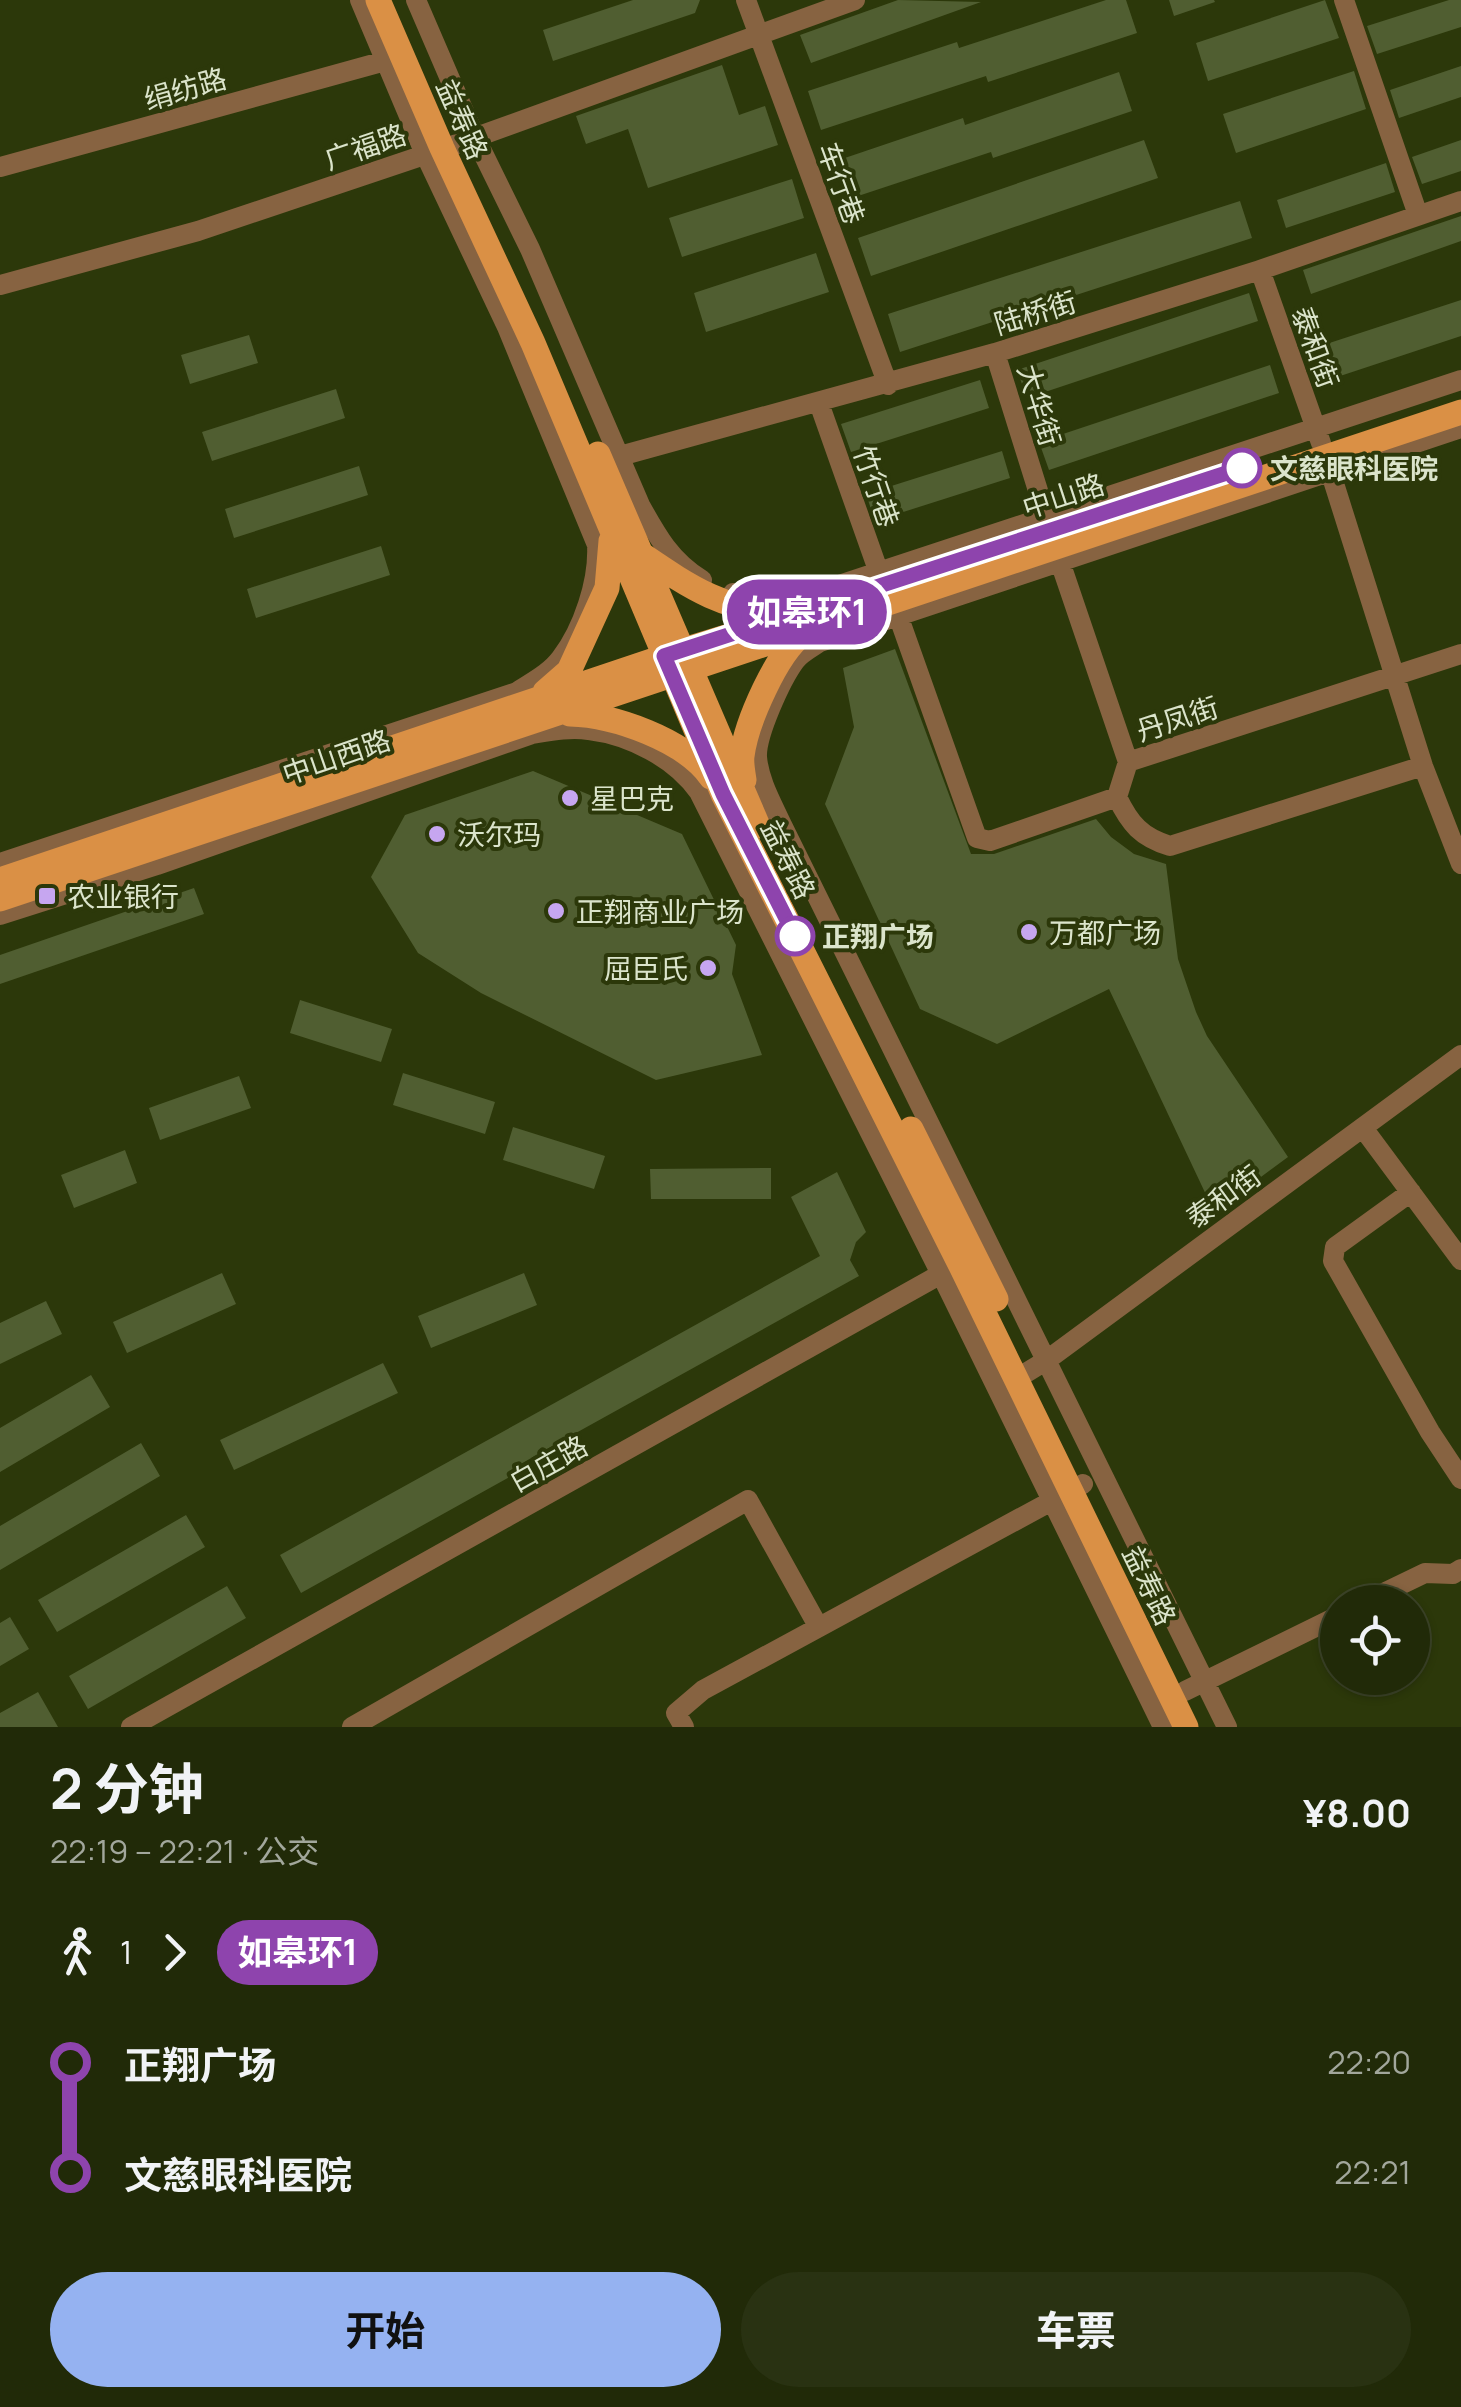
<!DOCTYPE html>
<html lang="zh">
<meta charset="utf-8">
<style>
body{margin:0;font-family:Manrope,"Noto Sans SC",sans-serif;background:#293212;color:#f1f3f6;height:100vh;display:flex;flex-direction:column;font-size:38px;white-space:nowrap}
*{box-sizing:border-box;margin:0}
p{font-size:32px;color:#a2a79c}
.icon{flex:none;width:55px;height:55px;fill:none;stroke:currentColor;stroke-width:2;stroke-linecap:round;stroke-linejoin:round}
.map{position:relative;height:1727px;overflow:hidden}
.side{display:flex;flex-direction:column;background:#212a08;flex:1}
.side>*{flex:none}
.badge{padding:0 20px;border-radius:32px;font-size:35px;line-height:65px}
.buttons{position:absolute;left:1320px;top:1585px;display:grid;gap:20px}
.buttons a{display:grid;place-items:center;width:110px;height:110px;border-radius:50%;background:#212a08;box-shadow:0 2px 8px #0004,0 0 0 2px #3e4629;font-size:50px}
.map>.badge{position:absolute;translate:-50% -50%;box-shadow:0 0 0 5px #fff}
.legs{display:flex;align-items:center;gap:15px;height:110px;padding:0 50px;font-size:32px}
.legs p{margin-inline-start:auto}
.overview{display:flex;align-items:center;justify-content:space-between;height:170px;padding:0 50px}
h1{font-size:55px;font-weight:700;line-height:75px}
.primary-button{display:flex;gap:20px;margin-top:auto;padding:20px 50px}
.primary-button a{flex:1;height:115px;border-radius:60px;background:#95b2f1;color:#111;font-size:40px;font-weight:700;line-height:115px;text-align:center}
.primary-button a+a{background:#293212;color:#f1f3f6}
ul{padding:0 50px;list-style:none}
li{display:flex;align-items:center;gap:35px;height:110px;font-size:38px}
li i{display:grid;place-items:center;width:15px;height:100%;margin:0 12px;background:currentColor}
li i::after{content:'';width:25px;height:25px;margin:-12px;border:8px solid;border-radius:50%;background:#212a08}
li p{margin-inline-start:auto}
li:first-child i{background:linear-gradient(#0000 50%,currentColor 0)}
li:last-child i{background:linear-gradient(currentColor 50%,#0000 0)}
.map>svg:first-child{display:block}
.building{fill:#505e31}
.lines{fill:none;stroke-linecap:round;stroke-linejoin:round}
.minor{stroke:#876341;stroke-width:20}
.major{stroke:#da9045;stroke-width:25}
.line-1-casing{stroke:#fff;stroke-width:22}
.line-1{stroke:#8e44ad;stroke-width:15}
.stop-1-dot{fill:#fff;stroke:#8e44ad;stroke-width:5}
.poi-dot{fill:#c6a6f0;stroke:#2c380a;stroke-width:4}
.labels{text-anchor:middle;dominant-baseline:central;stroke-width:8;stroke-linejoin:round;paint-order:stroke}
.street-label{font-size:28px;fill:#dbe4cb;stroke:#2c380a}
.stop-label{font-size:28px;font-weight:bold;fill:#dbe4cb;stroke:#2c380a;text-anchor:start}
.poi-label{font-size:28px;fill:#dbe4cb;stroke:#2c380a;text-anchor:start}
</style>
<div class="map">
<svg width="1461" height="1727" viewBox="0 0 1461 1727">
<rect width="100%" height="100%" fill="#2c380a"/>
<path class="building" d="M633,0H700L695,13L553,61L543,30Z
M898,0L981,2L811,63L800,35Z
M1106,0H1126L1137,33L988,82L986,76L821,130L808,91L957,42L959,48Z
M1169,0H1214L1215,2L1174,16Z
M1325,0L1339,38L1208,81L1196,43Z
M1449,0H1461V27L1377,54L1367,26Z
M722,65L739,115L765,106L778,145L648,188L628,129L586,144L576,116Z
M1461,66V97L1399,118L1390,90Z
M1354,71L1366,109L1236,153L1223,114Z
M1119,72L1132,111L993,158L991,152L846,200L833,162L963,118L965,125Z
M1144,140L1158,178L871,276L858,238Z
M1461,140V171L1422,184L1412,157Z
M1386,163L1395,192L1286,228L1277,200Z
M792,179L804,218L682,257L669,218Z
M1240,201L1252,238L900,352L888,314Z
M1461,216V241L1311,294L1303,270Z
M816,253L829,292L706,332L694,293Z
M1249,293L1258,321L1027,398L1017,370Z
M1461,300V336L1319,383L1308,350Z
M249,335L258,363L190,384L181,355Z
M1270,365L1279,393L1049,470L1039,442Z
M980,380L989,408L851,452L841,424Z
M336,389L345,418L212,461L202,432Z
M1002,451L1010,478L875,521L866,494Z
M359,466L368,495L234,538L225,509Z
M381,546L390,575L256,618L247,589Z
M895,649L971,854H994L1096,819L1111,837L1134,854L1166,864L1178,959L1196,1012L1207,1036L1288,1157L1230,1200L1209,1201L1109,989L997,1044L920,1009L825,804L854,727L843,668Z
M533,771L682,834L736,945L732,974L762,1055L656,1080L481,993L418,953L371,877L405,815Z
M194,888L204,914L0,984V955Z
M300,1000L392,1029L381,1062L290,1033Z
M403,1073L495,1102L485,1134L393,1105Z
M239,1076L251,1108L160,1140L149,1108Z
M513,1127L605,1156L594,1189L503,1160Z
M125,1150L137,1183L74,1208L61,1175Z
M771,1168V1199H651L650,1169Z
M837,1172L866,1232L856,1242L850,1260L859,1276L547,1449L519,1465L522,1470L301,1593L280,1555L820,1256L791,1197Z
M222,1273L236,1304L127,1353L113,1322Z
M524,1273L537,1305L431,1348L418,1316Z
M46,1301L62,1334L0,1364V1323Z
M383,1363L398,1393L234,1470L220,1440Z
M91,1375L110,1407L0,1472V1428Z
M141,1443L160,1476L0,1570V1526Z
M186,1515L205,1547L57,1632L38,1600Z
M227,1586L246,1618L88,1709L69,1676Z
M10,1617L29,1649L0,1666V1623Z
M38,1692L58,1727H0V1713Z"/>
<g class="lines">
<path class="minor" d="M416,0L475,137L530,249L640,505C657,536 671,561 702,580
M746,0L888,385
M1344,0L1418,215
M0,167L385,61
M1260,270L1321,443
M0,285L198,231L457,144L855,0
M995,353L1050,529
M819,403L884,587
M620,456L995,353L1260,270L1461,201
M1326,458L1423,766L1461,864
M1055,547L1128,762L1461,654
M733,593L778,599L827,589L1461,380
M893,601L977,838L990,841L1117,797
M1128,762L1117,797C1130,824 1141,837 1170,846L1423,766
M0,863L517,692C532,682 550,673 561,658C583,629 599,581 597,545L507,327L425,154L360,0
M0,915L157,865L532,734C550,731 570,727 589,730C630,735 675,758 699,792L941,1274L1163,1727
M1363,1128L1461,1260
M1411,1192L1335,1247L1333,1261L1430,1432L1461,1479
M1016,1379L1047,1360L1461,1055
M1365,1602L1425,1573L1453,1574L1461,1569
M1185,1691L1338,1616
M131,1727L950,1269
M352,1727L748,1500L818,1626
M684,1727L676,1713L703,1690L1083,1484
M1227,1727L782,825C772,803 759,781 757,757C756,735 781,680 795,661C801,653 811,648 820,642L1461,428"/>
<path class="major" d="M378,0L442,148L533,343L723,794L960,1264L1186,1727
M598,454L758,826
M644,556C688,586 729,614 785,611
M545,692L569,671L607,588L611,541
M570,714C614,715 685,740 711,777
M744,780C743,773 741,763 742,756C746,723 777,652 804,633
M0,880L684,650L807,612
M0,899L1461,412
M911,1129L996,1299"/>
</g>
<g class="lines">
<g class="line-1-casing">
<path id="line-1" d="M795,936L723,794L664,656L1242,468"/>
</g>
<use href="#line-1" class="line-1"/>
</g>
<g class="stop-1-dot">
<circle cx="1242" cy="468" r="18"/>
<circle cx="795" cy="936" r="18"/>
</g>
<g class="poi-dot">
<circle cx="570" cy="798" r="10"/>
<circle cx="437" cy="834" r="10"/>
<rect x="37" y="886" width="20" height="20" rx="5"/>
<circle cx="556" cy="911" r="10"/>
<circle cx="1029" cy="932" r="10"/>
<circle cx="708" cy="968" r="10"/>
</g>
<g class="labels">
<g class="street-label">
<text transform="translate(185 88) rotate(-16)">绢纺路</text>
<text transform="translate(463 119) rotate(66)">益寿路</text>
<text transform="translate(365 146) rotate(-19)">广福路</text>
<text transform="translate(842 183) rotate(70)">车行巷</text>
<text transform="translate(1035 312) rotate(-17)">陆桥街</text>
<text transform="translate(1316 347) rotate(70)">泰和街</text>
<text transform="translate(1040 405) rotate(73)">大华街</text>
<text transform="translate(877 486) rotate(71)">竹行巷</text>
<text transform="translate(1063 495) rotate(-18)">中山路</text>
<text transform="translate(1177 718) rotate(-18)">丹凤街</text>
<text transform="translate(336 756) rotate(-19)">中山西路</text>
<text transform="translate(789 859) rotate(63)">益寿路</text>
<text transform="translate(1223 1196) rotate(-36)">泰和街</text>
<text transform="translate(548 1463) rotate(-29)">白庄路</text>
<text transform="translate(1150 1585) rotate(64)">益寿路</text>
</g>
<g class="stop-label">
<text x="1270" y="468">文慈眼科医院</text>
<text x="822" y="936">正翔广场</text>
</g>
<g class="poi-label">
<text x="590" y="798">星巴克</text>
<text x="457" y="834">沃尔玛</text>
<text x="67" y="896">农业银行</text>
<text x="576" y="911">正翔商业广场</text>
<text x="1049" y="932">万都广场</text>
<text x="688" y="968" text-anchor="end">屈臣氏</text>
</g>
</g>
</svg>
<div class="buttons">
<a><svg class="icon" aria-label="locate" viewBox="0 0 24 24"><circle cx="12" cy="12" r="6"/><path d="M12 2v4M12 18v4M2 12h4M18 12h4"/></svg></a>
</div>
<b class="badge" style="left:807px;top:612px;background:#8e44ad;color:#fff">如皋环1</b>
</div>
<section class="side">
<div class="overview"><div><h1>2 分钟</h1><p>22:19 – 22:21 · 公交</p></div><b>¥8.00</b></div>
<div class="legs"><svg class="icon" aria-label="walk" viewBox="0 0 24 24"><circle cx="13" cy="4" r="2"/><path d="M13 8l-2 6 4 7M11 14l-3 7M7 12l3-4h3l4 4"/></svg>1<svg class="icon" aria-label="forward" viewBox="0 0 24 24"><path d="M9 5l7 7-7 7"/></svg><b class="badge" style="background:#8e44ad;color:#fff">如皋环1</b></div>
<ul>
<li><i style="color:#8e44ad"></i><b>正翔广场</b><p>22:20</p></li>
<li><i style="color:#8e44ad"></i><b>文慈眼科医院</b><p>22:21</p></li>
</ul>
<div class="primary-button"><a>开始</a><a>车票</a></div>
</section>
